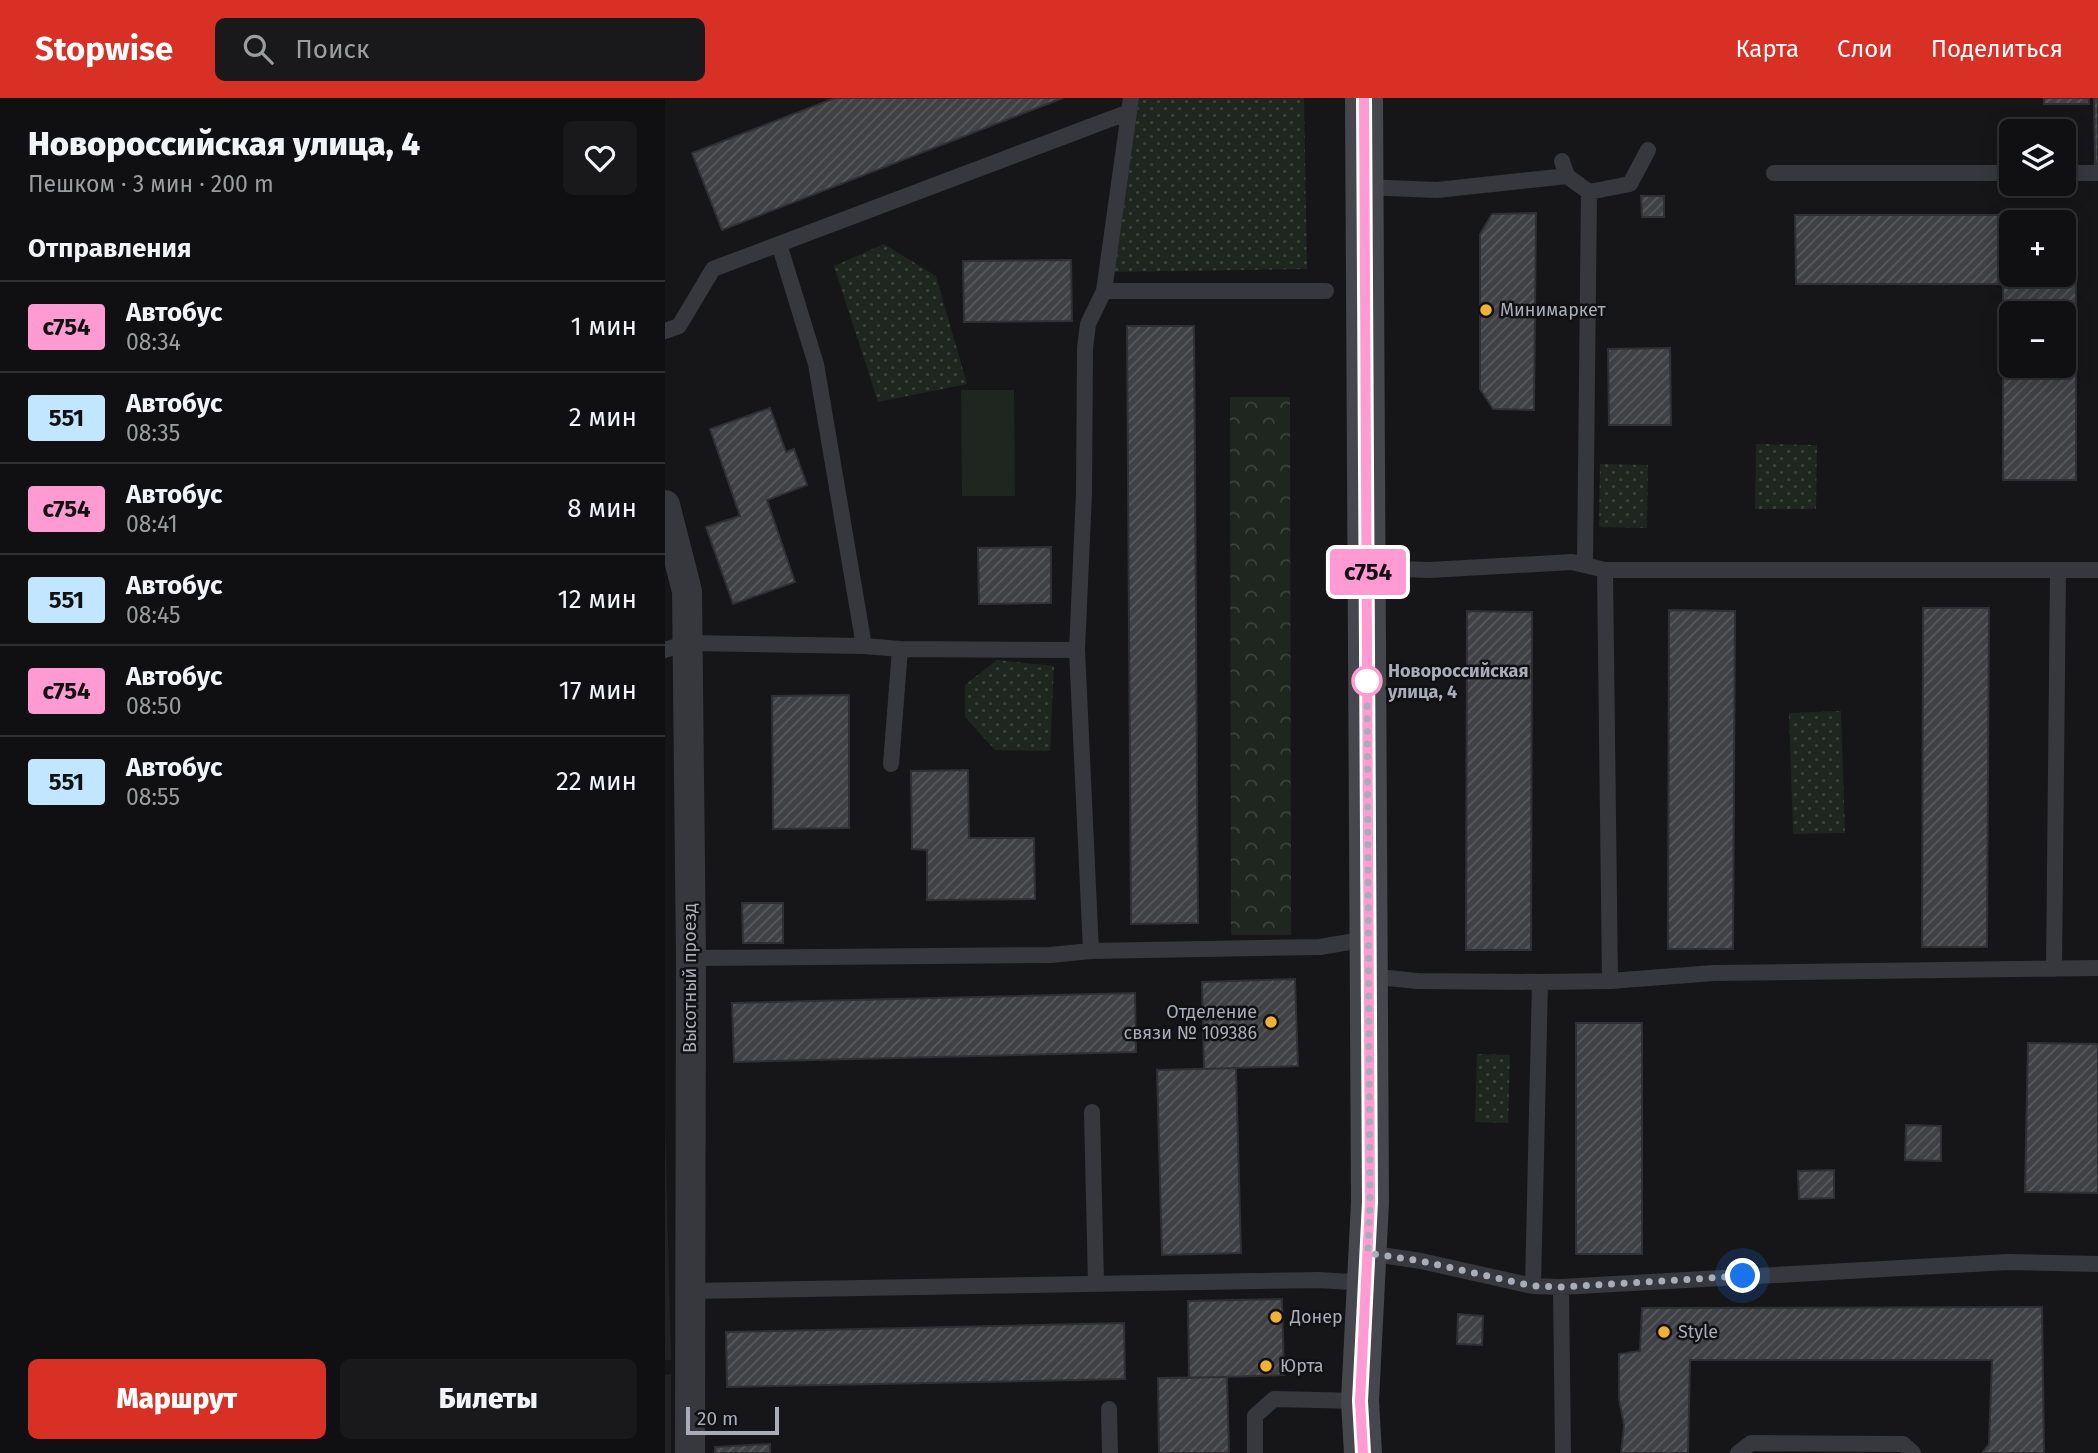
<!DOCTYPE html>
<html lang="ru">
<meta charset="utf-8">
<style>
body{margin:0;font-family:"Fira Sans",sans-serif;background:#19191b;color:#f1f3f6;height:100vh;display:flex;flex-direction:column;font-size:26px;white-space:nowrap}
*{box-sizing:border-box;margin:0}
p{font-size:23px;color:#9c9d9f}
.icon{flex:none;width:38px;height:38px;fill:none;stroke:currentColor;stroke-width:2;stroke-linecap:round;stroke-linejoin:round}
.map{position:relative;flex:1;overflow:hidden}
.details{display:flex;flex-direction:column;background:#101012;width:665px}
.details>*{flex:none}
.badge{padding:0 14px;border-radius:5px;font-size:24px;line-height:46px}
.buttons{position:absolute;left:1334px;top:21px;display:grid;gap:14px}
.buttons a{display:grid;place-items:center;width:77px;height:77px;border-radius:10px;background:#101012;box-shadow:0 4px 18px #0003,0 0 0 2px #303032;font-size:35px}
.scale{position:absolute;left:21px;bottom:18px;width:93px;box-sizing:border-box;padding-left:7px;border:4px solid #a8adb8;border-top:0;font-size:19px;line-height:24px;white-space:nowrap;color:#a8adb8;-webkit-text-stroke:5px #111113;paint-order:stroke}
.you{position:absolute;width:35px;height:35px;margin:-18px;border:5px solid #fff;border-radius:50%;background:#1a73e8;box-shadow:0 0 0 10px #1a73e833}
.map>.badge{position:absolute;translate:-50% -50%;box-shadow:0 0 0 4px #fff}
h2{padding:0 28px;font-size:26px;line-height:63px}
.round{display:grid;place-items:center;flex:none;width:74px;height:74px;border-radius:10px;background:#19191b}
.overview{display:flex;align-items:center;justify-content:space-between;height:119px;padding:0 28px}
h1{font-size:33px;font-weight:800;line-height:52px}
.button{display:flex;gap:14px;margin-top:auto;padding:14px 28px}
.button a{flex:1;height:80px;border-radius:10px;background:#d93025;color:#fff;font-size:28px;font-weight:800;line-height:80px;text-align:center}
.button a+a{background:#19191b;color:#f1f3f6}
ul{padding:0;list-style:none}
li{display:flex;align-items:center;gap:21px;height:91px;padding:0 28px;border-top:2px solid #303032}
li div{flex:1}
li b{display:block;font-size:26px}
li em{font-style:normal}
li .badge{min-width:77px;font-weight:700;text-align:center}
header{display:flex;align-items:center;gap:42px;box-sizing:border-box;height:98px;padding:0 35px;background:#d93025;color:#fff}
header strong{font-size:33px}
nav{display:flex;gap:38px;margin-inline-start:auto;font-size:24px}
.search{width:490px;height:63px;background:#19191b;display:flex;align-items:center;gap:18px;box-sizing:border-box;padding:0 24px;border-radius:10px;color:#9c9d9f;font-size:26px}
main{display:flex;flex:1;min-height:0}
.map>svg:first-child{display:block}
.built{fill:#222225}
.grass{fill:url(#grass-dots)}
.forest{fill:url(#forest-crowns)}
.garden{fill:#1e261f}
.building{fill:url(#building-hatch);stroke:#303034;stroke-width:2;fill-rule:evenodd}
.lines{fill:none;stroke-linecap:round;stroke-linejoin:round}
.lane{stroke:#37383d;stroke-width:16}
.street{stroke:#37383d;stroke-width:30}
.secondary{stroke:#45474d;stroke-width:38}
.line-casing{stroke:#fff;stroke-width:16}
.line{stroke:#ff9ad2;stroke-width:10}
.walk{stroke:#a8adb8;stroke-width:7;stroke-dasharray:0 12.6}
.poi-dot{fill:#f2b134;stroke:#111113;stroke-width:2.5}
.stop-dot{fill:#fff;stroke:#ff9ad2;stroke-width:3.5}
.labels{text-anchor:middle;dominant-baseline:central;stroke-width:5;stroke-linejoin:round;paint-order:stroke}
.poi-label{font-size:18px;fill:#a8adb8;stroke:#111113;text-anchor:start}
.stop-label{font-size:18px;font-weight:bold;fill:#a8adb8;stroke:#111113;text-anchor:start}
.street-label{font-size:18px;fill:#a8adb8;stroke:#111113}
</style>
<header>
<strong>Stopwise</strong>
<div class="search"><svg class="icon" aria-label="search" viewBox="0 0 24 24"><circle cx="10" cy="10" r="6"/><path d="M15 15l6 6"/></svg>Поиск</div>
<nav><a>Карта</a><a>Слои</a><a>Поделиться</a></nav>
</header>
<main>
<section class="details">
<div class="overview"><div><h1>Новороссийская улица, 4</h1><p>Пешком · 3 мин · 200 m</p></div><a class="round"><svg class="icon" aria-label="heart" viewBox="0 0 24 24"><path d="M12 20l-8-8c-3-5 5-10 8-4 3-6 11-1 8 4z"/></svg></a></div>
<h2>Отправления</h2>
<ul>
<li><span class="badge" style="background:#ff9ad2;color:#111">с754</span><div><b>Автобус</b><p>08:34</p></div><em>1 мин</em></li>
<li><span class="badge" style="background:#c2e6ff;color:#111">551</span><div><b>Автобус</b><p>08:35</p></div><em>2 мин</em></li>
<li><span class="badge" style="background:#ff9ad2;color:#111">с754</span><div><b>Автобус</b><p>08:41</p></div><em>8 мин</em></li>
<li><span class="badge" style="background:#c2e6ff;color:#111">551</span><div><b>Автобус</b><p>08:45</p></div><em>12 мин</em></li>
<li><span class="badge" style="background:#ff9ad2;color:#111">с754</span><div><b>Автобус</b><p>08:50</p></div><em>17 мин</em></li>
<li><span class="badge" style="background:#c2e6ff;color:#111">551</span><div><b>Автобус</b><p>08:55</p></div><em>22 мин</em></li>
</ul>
<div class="button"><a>Маршрут</a><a>Билеты</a></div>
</section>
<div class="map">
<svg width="1433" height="1355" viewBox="0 0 1433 1355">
<defs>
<pattern id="grass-dots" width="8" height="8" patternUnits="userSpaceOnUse" patternTransform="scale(1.75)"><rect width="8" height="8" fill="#1e261f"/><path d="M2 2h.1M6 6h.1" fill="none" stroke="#3c433d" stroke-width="1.8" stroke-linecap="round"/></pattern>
<pattern id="forest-crowns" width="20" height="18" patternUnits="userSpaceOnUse" patternTransform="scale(1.75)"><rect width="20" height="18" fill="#1e261f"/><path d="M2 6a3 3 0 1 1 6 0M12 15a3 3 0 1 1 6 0" fill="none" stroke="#3c433d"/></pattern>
<pattern id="building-hatch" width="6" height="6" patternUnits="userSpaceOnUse" patternTransform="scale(1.75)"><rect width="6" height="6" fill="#404145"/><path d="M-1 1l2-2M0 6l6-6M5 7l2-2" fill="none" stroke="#595a5e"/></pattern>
</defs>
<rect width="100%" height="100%" fill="#161618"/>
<path class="built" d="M0,1021L6,1262H0Z
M6,1276V1355H0V1277Z"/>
<path class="grass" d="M474,0H639L642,171L449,174Z
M219,146L271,178L302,286L213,304L169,168Z
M1091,346L1152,347L1151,411H1090Z
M935,366L983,367L982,430L934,429Z
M332,562L389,568L385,653L330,652L300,619V587Z
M1176,613L1180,735L1128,736L1124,615Z
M812,956L845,957L843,1025L810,1024Z"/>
<path class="forest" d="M565,299H625L626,837H566Z"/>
<path class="garden" d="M296,292H349L350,398H297Z"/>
<path class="building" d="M170,0H398L57,132L27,55Z
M1379,0H1424V6H1379Z
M1429,0H1433V66H1430Z
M976,98H999V119H977Z
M871,115L869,312L828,311L815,291V136L827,116Z
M1130,117H1411V382H1338V186H1131ZM1346,124H1398V177H1346ZM1346,215H1398V268H1346Z
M406,162L407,223L299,224L298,163Z
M462,228H529L533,825L466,826Z
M1005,250L1006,327H944L943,251Z
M105,310L121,354L129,351L142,387L102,402L130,484L68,506L41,429L75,418L45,331Z
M386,449V505L314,506L313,450Z
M1258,510H1324L1322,849H1257Z
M1004,512L1070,513L1068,851H1003Z
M802,513L867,514L866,852H801Z
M184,597V730L108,731L107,598Z
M303,672L304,740H369L370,801L262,802V752L247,751L246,673Z
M77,805H118V845H78Z
M630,881L633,968L539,971L537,884Z
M470,895L471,954L69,964L67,905Z
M911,925H977V1156H911Z
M1363,945L1433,946V1095L1360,1094Z
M571,970L576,1155L497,1157L492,972Z
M1241,1027L1276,1028V1063L1240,1062Z
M1169,1072V1100L1134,1101L1133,1073Z
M617,1201L619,1277L524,1280L523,1203Z
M1377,1209L1379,1355H1317L1324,1346L1327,1262H1025L1023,1355H956L959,1327L954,1301V1256L975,1253L977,1210Z
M793,1216L818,1218L817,1247L792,1246Z
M459,1225L460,1281L62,1289L61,1234Z
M562,1279L564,1355H494L493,1280Z
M105,1346V1355H50V1349Z"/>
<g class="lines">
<path class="lane" d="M897,63L902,78L924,94L965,86L983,52
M1109,75H1346
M1398,75H1433
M699,89L772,92L902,78
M114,146L151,266L199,548
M439,193H661
M0,233L14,228L48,171L464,14
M920,466L924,94
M703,470L765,472L907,464L940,472H1433
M940,472L945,883
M0,552L22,545L199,548L235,551L412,552
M226,666L235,551
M426,853L412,552L419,395L420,250L423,226L439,193L466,0
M26,860L385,857L426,853L655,849L702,841
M1389,871L1393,473
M703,878L752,883L875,884L945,883L1049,875L1433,870
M427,1014L431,1186
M703,1155L756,1163L868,1188L896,1189L1343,1164L1433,1166
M868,1188L875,884
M896,1189L898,1355
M25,1193L654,1182L701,1185
M444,1311L445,1355
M590,1355V1318L609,1301L695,1303
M1073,1355L1086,1345L1238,1346L1248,1355"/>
<path class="street" d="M0,407L22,493L26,860L25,1355"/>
<path class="secondary" d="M698,1355L695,1303L705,1104L699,0"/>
</g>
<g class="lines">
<g class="line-casing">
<path id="line" d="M698,1355L695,1303L705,1104L699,0"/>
</g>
<use href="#line" class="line"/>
<path class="walk" d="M702,583L705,1104L703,1155L756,1163L868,1188L896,1189L1078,1178"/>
</g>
<g class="poi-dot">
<circle cx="821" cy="212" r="7"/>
<circle cx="606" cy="924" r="7"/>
<circle cx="611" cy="1219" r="7"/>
<circle cx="999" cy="1234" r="7"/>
<circle cx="601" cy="1268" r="7"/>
</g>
<circle class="stop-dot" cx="702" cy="583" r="14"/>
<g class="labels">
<g class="poi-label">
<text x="835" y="212">Минимаркет</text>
<text x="592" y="914" text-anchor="end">Отделение<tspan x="592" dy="21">связи № 109386</tspan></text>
<text x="625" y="1219">Донер</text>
<text x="1013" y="1234">Style</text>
<text x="615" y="1268">Юрта</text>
</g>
<g class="stop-label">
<text x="723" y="573">Новороссийская<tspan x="723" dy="21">улица, 4</tspan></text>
</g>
<g class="street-label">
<text transform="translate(25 880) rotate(-90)">Высотный проезд</text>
</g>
</g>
</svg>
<div class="buttons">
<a><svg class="icon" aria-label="layers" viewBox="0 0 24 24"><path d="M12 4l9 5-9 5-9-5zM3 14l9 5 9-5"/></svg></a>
<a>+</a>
<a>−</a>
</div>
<div class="scale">20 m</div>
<div class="you" style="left:1078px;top:1178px"></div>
<b class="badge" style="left:703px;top:474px;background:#ff9ad2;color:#111">с754</b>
</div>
</main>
